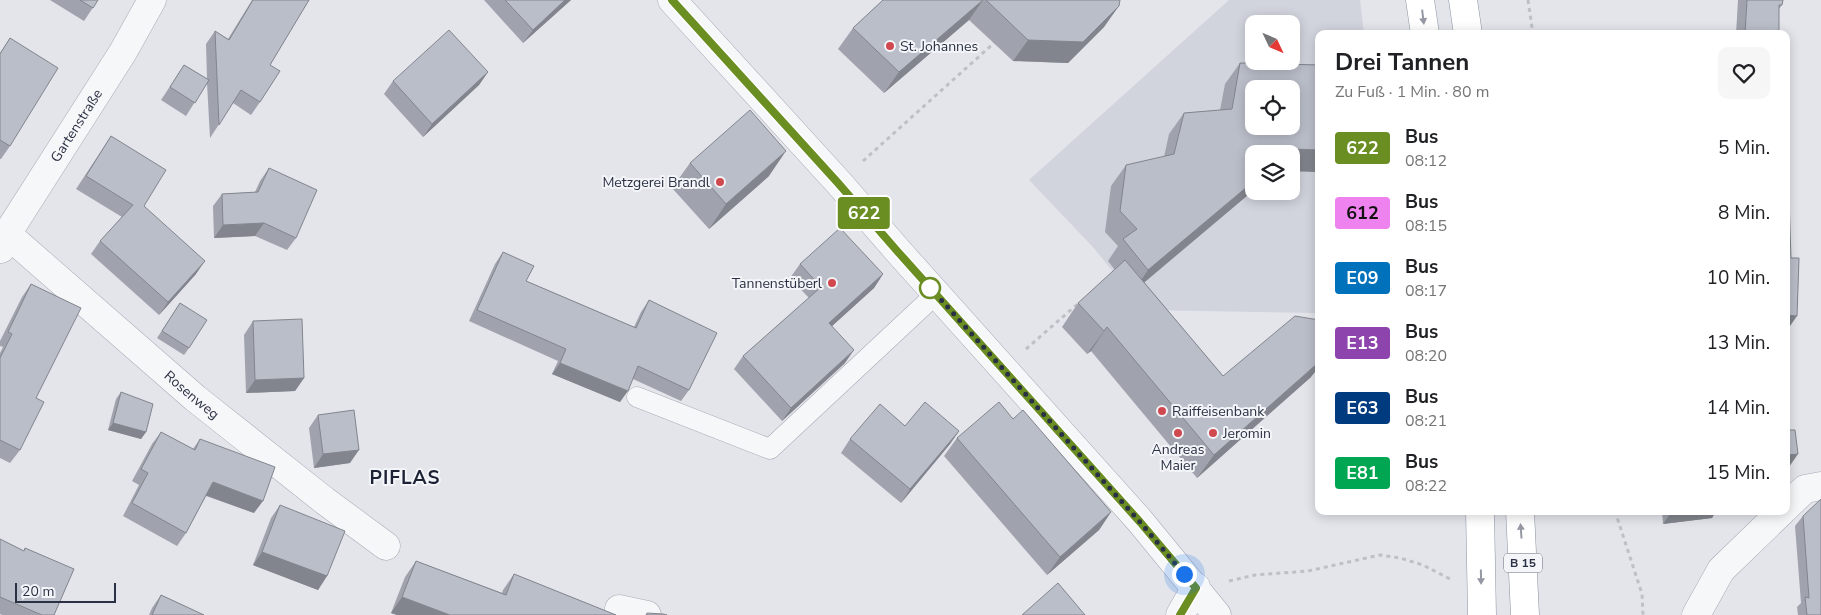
<!DOCTYPE html>
<html lang="de">
<meta charset="utf-8">
<style>
body{margin:0;font-family:"Nunito Sans",sans-serif;background:#f6f6f6;color:#202124;height:100vh;display:flex;flex-direction:column;font-size:19px;white-space:nowrap}
*{box-sizing:border-box;margin:0}
p{font-size:16px;color:#757577}
.icon{flex:none;width:28px;height:28px;fill:none;stroke:currentColor;stroke-width:2;stroke-linecap:round;stroke-linejoin:round}
.map{position:relative;flex:1;overflow:hidden}
.sheet{position:absolute;left:1315px;top:30px;width:475px;height:485px;display:flex;flex-direction:column;background:#fff;border-radius:10px;box-shadow:0 2px 12px #0003}
.sheet>*{flex:none}
.badge{padding:0 10px;border-radius:4px;font-size:18px;line-height:32px}
.needle{width:32px;rotate:134deg}
.fabs{position:absolute;left:1245px;top:15px;display:grid;gap:10px}
.fabs a{display:grid;place-items:center;width:55px;height:55px;border-radius:10px;background:#fff;box-shadow:0 2px 12px #0003;font-size:25px}
.scale{position:absolute;left:15px;bottom:12px;width:101px;box-sizing:border-box;padding-left:5px;border:2px solid #2b3144;border-top:0;font-size:14px;line-height:18px;white-space:nowrap;color:#2b3144;-webkit-text-stroke:4px #f3f5f8;paint-order:stroke}
.you{position:absolute;width:25px;height:25px;margin:-12px;border:4px solid #fff;border-radius:50%;background:#1a73e8;box-shadow:0 0 0 8px #1a73e833}
.map>.badge{position:absolute;translate:-50% -50%;box-shadow:0 0 0 2px #fff}
.round{display:grid;place-items:center;flex:none;width:52px;height:52px;border-radius:10px;background:#f6f6f6}
.summary{display:flex;align-items:center;justify-content:space-between;height:85px;padding:0 20px}
h1{font-size:24px;font-weight:700;line-height:38px}
ul{padding:0;list-style:none}
li{display:flex;align-items:center;gap:15px;height:65px;padding:0 20px}
li div{flex:1}
li b{display:block;font-size:19px}
li em{font-style:normal}
li .badge{min-width:55px;font-weight:700;text-align:center}
.map>svg:first-child{display:block}
.built{fill:#d1d4dd;fill-rule:evenodd}
.lines{fill:none;stroke-linecap:round;stroke-linejoin:round}
.service-casing{stroke:#a8abb6;stroke-width:21}
.minor-casing{stroke:#a8abb6;stroke-width:29}
.trunk-casing{stroke:#8a91a2;stroke-width:29}
.path{stroke:#bdc0c6;stroke-width:3;stroke-dasharray:4 4;stroke-linecap:butt}
.service{stroke:#f6f7f9;stroke-width:20}
.minor{stroke:#f6f7f9;stroke-width:28}
.trunk{stroke:#fff;stroke-width:28}
.wall{fill:#a0a3ad}
.shaded-wall{fill:#82858d}
.building{fill:#babec9;stroke:#82858d;fill-rule:evenodd}
.oneway{fill:#9598a2}
.line-casing{stroke:#fff;stroke-width:11}
.line{stroke:#6b8e23;stroke-width:8}
.walk{stroke:#2b3144;stroke-width:5;stroke-dasharray:0 9}
.poi-dot{fill:#cf494f;stroke:#f3f5f8;stroke-width:2}
.stop-dot{fill:#fff;stroke:#6b8e23;stroke-width:2.5}
.labels{text-anchor:middle;dominant-baseline:central;stroke-width:4;stroke-linejoin:round;paint-order:stroke}
.shield{fill:#f3f5f8;stroke:#676c7a;stroke-width:1}
.shield-label{font-size:12px;font-weight:bold;fill:#2b3144}
.poi-label{font-size:14px;fill:#2b3144;stroke:#f3f5f8;text-anchor:start}
.street-label{font-size:14px;fill:#2b3144;stroke:#f3f5f8}
.district-label{font-size:19px;font-weight:bold;letter-spacing:1px;fill:#1d2235;stroke:#f3f5f8}
</style>
<div class="map">
<svg width="1821" height="615" viewBox="0 0 1821 615">
<rect width="100%" height="100%" fill="#e3e5eb"/>
<path class="built" d="M1229,0H1360L1364,34H1319V311L1316,313L1145,310L1092,246L1029,180ZM1254,24H1291V61H1254ZM1254,89H1291V126H1254ZM1254,154H1291V191H1254Z"/>
<g class="lines">
<g class="service-casing">
<path id="service" d="M637,397L770,449L936,294"/>
</g>
<g class="minor-casing">
<g id="minor">
<path d="M672,0L839,183L898,251L1140,521L1217,615"/>
<path id="s1" d="M7,234L195,398L325,501L386,546"/>
<path id="s2" d="M1,249L7,234L123,52L152,0"/>
<path d="M1786,507L1805,489L1821,486"/>
<path d="M619,609L647,615"/>
<path d="M1180,615L1196,587"/>
<path d="M1696,615L1721,570L1782,511"/>
</g>
</g>
<g class="trunk-casing">
<path id="trunk" d="M1420,0L1425,34
M1463,0L1468,34
M1480,511L1482,615
M1520,511L1525,615"/>
</g>
<path class="path" d="M1528,0L1533,34
M863,161L994,43
M1026,349L1080,302
M1615,511L1642,594L1643,615
M1229,581L1255,575L1308,571L1380,555L1400,558L1423,565L1450,579"/>
<use href="#service" class="service"/>
<use href="#minor" class="minor"/>
<use href="#trunk" class="trunk"/>
</g>
<path class="wall" d="M50,0H98L84,21Z
M252,0H309L270,65L260,102L251,115L233,103L210,138L207,83L186,116L161,100L184,65L207,79L206,44L215,31L228,39Z
M484,0H571L523,43Z
M883,0H1120L1104,27L1068,63L1013,61L969,20L884,93L838,49L853,28Z
M1738,0H1783L1782,5L1779,9V34H1736Z
M10,38V146L1,159H0V53Z
M1240,63L1319,65V172L1291,171V154L1144,282L1223,376L1311,377L1197,478L1091,351L1087,354L1062,327L1078,303L1115,270L1108,261L1118,246L1105,232L1111,186L1126,165L1164,157L1169,134L1184,113L1220,110L1225,84Z
M488,72L479,85L423,137L384,94L393,81Z
M111,136L144,206L196,274L159,315L91,254L100,241L122,217L76,189Z
M690,163L769,176L709,229L672,188Z
M269,168L296,238L287,250L255,236L214,238L213,206L222,194L255,192L260,181Z
M503,252L526,281L634,327L641,312L649,300L689,390L681,401L633,379L620,402L552,374L558,361L469,321L495,264Z
M800,264L883,274L874,288L832,326L845,363L782,421L734,369L743,356L809,298L790,278Z
M31,284L36,398L20,450L10,463L0,458V353L3,347L0,346V341L22,297Z
M180,303L189,348L184,355L157,338Z
M253,321L304,378L295,391L246,393L244,335Z
M121,392L146,432L141,439L108,430L116,399Z
M318,415L350,463L314,468L309,428Z
M1013,419L1111,512L1099,530L1047,575L944,456L957,438Z
M905,426L959,431L950,444L901,503L841,453L850,439Z
M161,432L193,449L200,439L254,513L206,496L186,533L177,546L123,516L139,485L132,481L152,444Z
M280,505L327,576L318,590L253,565L271,518Z
M1662,511H1716L1712,518L1663,524Z
M1803,516L1821,615H1798L1797,607L1801,603L1795,526Z
M0,539L24,551L25,548L54,615H2L0,614Z
M416,561L502,593L503,590L514,574L616,615H397L391,613L405,577Z
M161,595L204,615H149L152,608Z"/>
<path class="shaded-wall" d="M565,0H571L523,43L533,30Z
M983,0L969,20L884,93L899,72Z
M1119,6L1104,27L1068,63L1013,61L1028,40Z
M488,72L479,85L423,137L432,124Z
M1292,149L1319,150V172L1291,171V154H1286Z
M786,151L769,176L709,229L726,204Z
M1254,181V190L1133,292L1148,270Z
M264,223L255,236L214,238L223,225Z
M205,261L196,274L159,315L168,302Z
M883,274L874,288L820,337L829,323Z
M1786,315L1797,316L1788,329H1786Z
M1107,327L1091,351L1087,354L1104,331Z
M854,350L845,363L782,421L791,408Z
M1319,362V367L1311,377L1197,478L1214,455Z
M560,363L628,391L620,402L552,374Z
M304,378L295,391L246,393L255,380Z
M113,423L146,432L141,439L108,430Z
M959,431L950,444L901,503L910,489Z
M359,450L350,463L314,468L323,454Z
M1798,454L1789,467H1786V455Z
M213,482L263,501L254,513L205,495Z
M1672,511H1716L1712,518L1663,524Z
M1111,512L1099,530L1047,575L1060,557Z
M262,552L327,576L318,590L253,565Z
M402,597L450,615H397L391,613Z"/>
<path class="building" d="M80,0H98L93,8Z
M253,0H309L270,65L280,71L260,102L241,90L219,125L215,31L229,40Z
M505,0H565L533,30Z
M883,0H983L899,72L853,28Z
M986,0H1120L1119,6L1083,42L1028,40Z
M1747,0H1783L1782,5H1779V34H1745Z
M449,30L488,72L432,124L393,81Z
M10,38L58,68L10,146L0,140V54Z
M1240,63L1319,65V150L1292,149L1286,154H1254V181L1148,270L1123,239L1137,229L1120,211L1126,165L1174,154L1184,113L1232,109ZM1254,89H1291V126H1254Z
M184,65L209,80L195,103L170,87Z
M750,110L786,151L726,204L690,163Z
M111,136L166,170L144,206L205,261L168,302L100,241L133,205L86,176Z
M1786,137H1787L1791,258H1799L1797,316L1786,315Z
M269,168L317,190L296,238L264,223L223,225L222,194L258,192Z
M840,228L883,274L829,323L854,350L791,408L743,356L821,287L800,264Z
M503,252L534,266L526,281L636,328L649,300L717,333L689,390L638,366L628,391L560,363L566,349L477,310Z
M1125,260L1223,376L1295,316L1319,320V362L1214,455L1107,327L1104,331L1078,303Z
M31,284L81,308L36,398L44,402L20,450L0,440V358L12,334L8,332Z
M180,303L207,320L189,348L162,331Z
M302,319L304,378L255,380L253,321Z
M121,392L153,404L146,432L113,423Z
M925,402L959,431L910,489L850,439L880,404L905,426Z
M999,402L1013,419L1023,410L1111,512L1060,557L957,438Z
M354,410L359,450L323,454L318,415Z
M1786,413L1789,430H1795L1798,454L1786,455Z
M161,432L195,450L200,439L275,467L263,501L213,482L186,533L132,503L148,473L141,469Z
M1821,499V615H1807L1805,597L1809,598L1803,516Z
M280,505L345,531L327,576L262,552Z
M0,539L24,551L25,548L74,569L54,615H42L0,597Z
M416,561L506,595L514,574L616,615H450L402,597Z
M1058,583L1085,615H1022Z
M161,595L204,615H152Z
M647,613L663,614L667,615H646Z"/>
<defs><path id="oneway-solid" d="M-6-.8H1V-3.2L6.5 0L1 3.2V.8H-6Z" transform="scale(1.25)"/></defs>
<g class="oneway">
<use href="#oneway-solid" transform="translate(1423 17) rotate(83)"/>
<use href="#oneway-solid" transform="translate(1521 531) rotate(-94)"/>
<use href="#oneway-solid" transform="translate(1481 577) rotate(89)"/>
</g>
<g class="lines">
<g class="line-casing">
<path id="line" d="M672,0L838,183L898,252L1140,522L1196,588L1180,615"/>
</g>
<use href="#line" class="line"/>
<path class="walk" d="M930,288L927,284L1140,522L1184,574"/>
</g>
<g class="poi-dot">
<circle cx="890" cy="46" r="5"/>
<circle cx="720" cy="182" r="5"/>
<circle cx="832" cy="283" r="5"/>
<circle cx="1162" cy="411" r="5"/>
<circle cx="1178" cy="433" r="5"/>
<circle cx="1213" cy="433" r="5"/>
</g>
<circle class="stop-dot" cx="930" cy="288" r="10"/>
<g class="labels">
<rect class="shield" x="1504" y="553.5" width="38" height="19" rx="4"/>
<g class="shield-label">
<text x="1523" y="563">B 15</text>
</g>
<g class="poi-label">
<text x="900" y="46">St. Johannes</text>
<text x="710" y="182" text-anchor="end">Metzgerei Brandl</text>
<text x="822" y="283" text-anchor="end">Tannenstüberl</text>
<text x="1172" y="411">Raiffeisenbank</text>
<text x="1223" y="433">Jeromin</text>
<text x="1178" y="449" text-anchor="middle">Andreas<tspan x="1178" dy="16">Maier</tspan></text>
</g>
<g class="street-label">
<text stroke="none"><textPath href="#s2" startOffset="145">Gartenstraße</textPath></text>
<text stroke="none"><textPath href="#s1" startOffset="245">Rosenweg</textPath></text>
</g>
<g class="district-label">
<text x="405" y="478">PIFLAS</text>
</g>
</g>
</svg>
<div class="fabs">
<a><svg class="needle" viewBox="-14 -14 28 28"><path d="M0-13l5 13h-10z" fill="#e53935"/><path d="M0 13l5-13h-10z" fill="#757577"/></svg></a>
<a><svg class="icon" aria-label="locate" viewBox="0 0 24 24"><circle cx="12" cy="12" r="6"/><path d="M12 2v4M12 18v4M2 12h4M18 12h4"/></svg></a>
<a><svg class="icon" aria-label="layers" viewBox="0 0 24 24"><path d="M12 4l9 5-9 5-9-5zM3 14l9 5 9-5"/></svg></a>
</div>
<div class="scale">20 m</div>
<div class="you" style="left:1184px;top:574px"></div>
<b class="badge" style="left:864px;top:213px;background:#6b8e23;color:#fff">622</b>
<section class="sheet">
<div class="summary"><div><h1>Drei Tannen</h1><p>Zu Fuß · 1 Min. · 80 m</p></div><a class="round"><svg class="icon" aria-label="heart" viewBox="0 0 24 24"><path d="M12 20l-8-8c-3-5 5-10 8-4 3-6 11-1 8 4z"/></svg></a></div>
<ul>
<li><span class="badge" style="background:#6b8e23;color:#fff">622</span><div><b>Bus</b><p>08:12</p></div><em>5 Min.</em></li>
<li><span class="badge" style="background:#ee82ee;color:#111">612</span><div><b>Bus</b><p>08:15</p></div><em>8 Min.</em></li>
<li><span class="badge" style="background:#0072bc;color:#fff">E09</span><div><b>Bus</b><p>08:17</p></div><em>10 Min.</em></li>
<li><span class="badge" style="background:#8e44ad;color:#fff">E13</span><div><b>Bus</b><p>08:20</p></div><em>13 Min.</em></li>
<li><span class="badge" style="background:#003b80;color:#fff">E63</span><div><b>Bus</b><p>08:21</p></div><em>14 Min.</em></li>
<li><span class="badge" style="background:#00a651;color:#fff">E81</span><div><b>Bus</b><p>08:22</p></div><em>15 Min.</em></li>
</ul>
</section>
</div>
